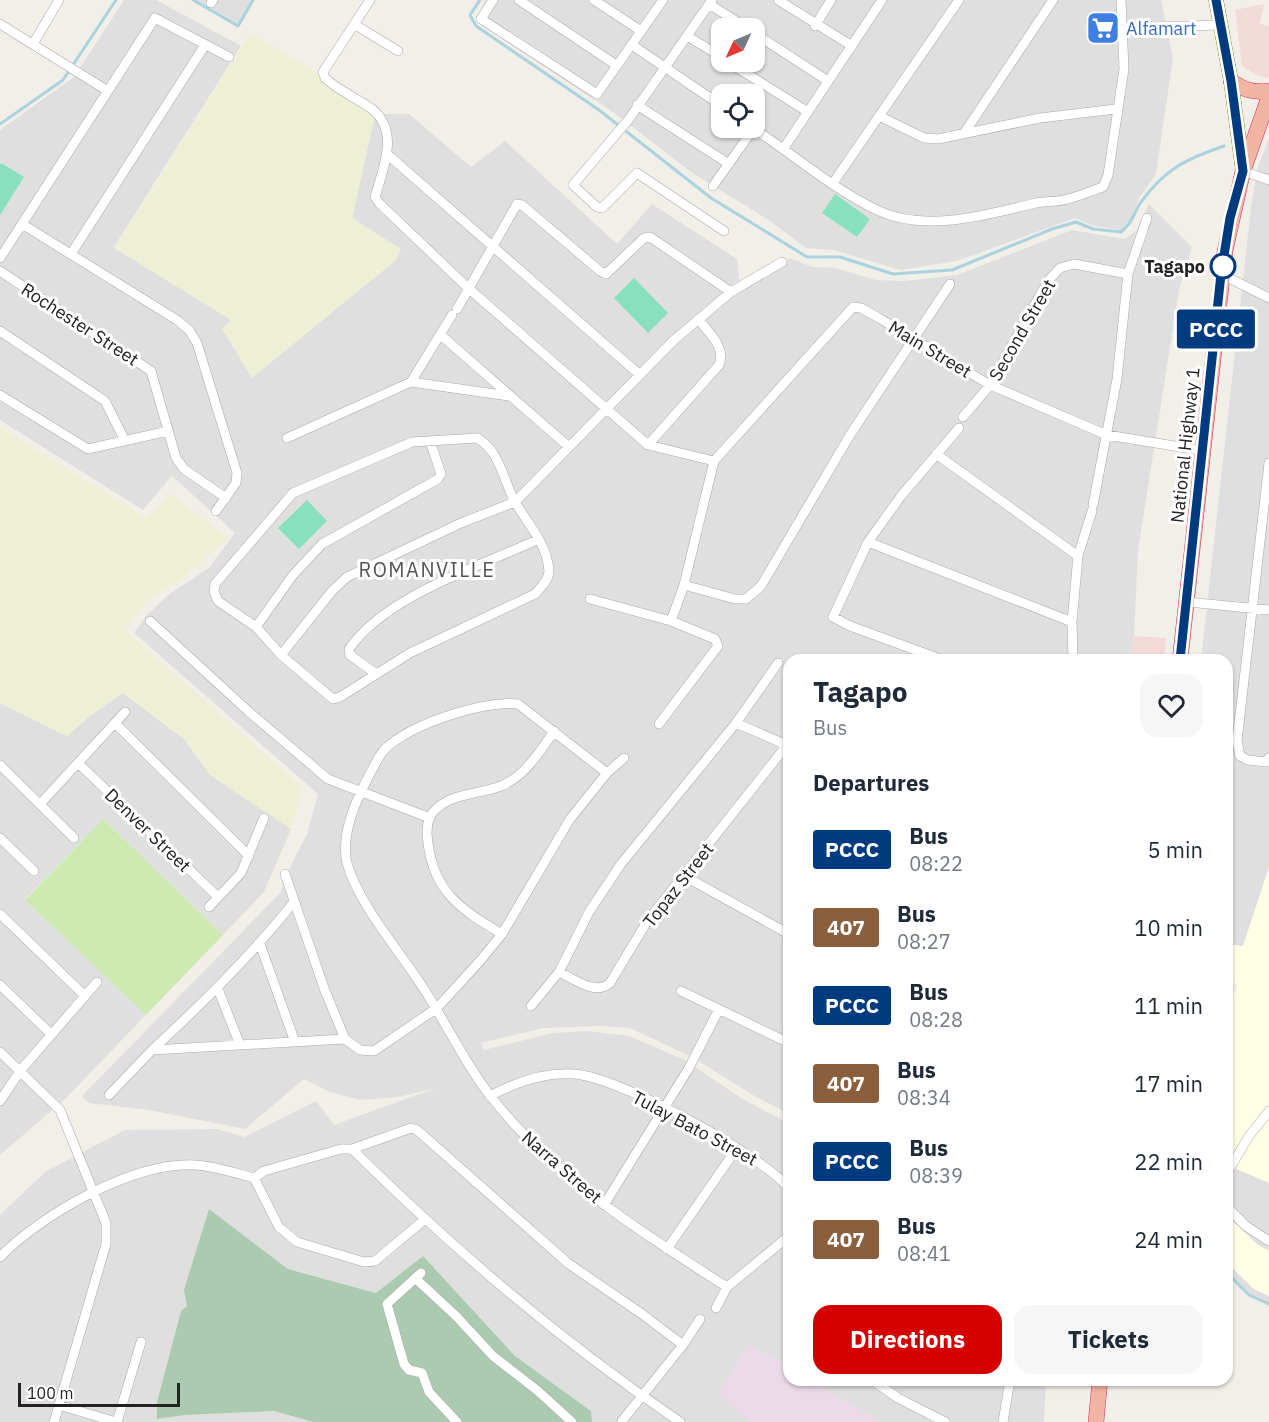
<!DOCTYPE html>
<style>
body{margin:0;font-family:"IBM Plex Sans",sans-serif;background:#f6f6f7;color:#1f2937;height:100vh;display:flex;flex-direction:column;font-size:22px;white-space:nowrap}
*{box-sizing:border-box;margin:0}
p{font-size:20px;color:#747a83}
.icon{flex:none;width:33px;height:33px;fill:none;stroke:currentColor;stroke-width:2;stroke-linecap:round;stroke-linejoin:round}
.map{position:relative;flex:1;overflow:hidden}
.sheet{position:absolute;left:783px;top:654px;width:450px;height:732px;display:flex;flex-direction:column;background:#fff;border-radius:18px;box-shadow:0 2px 4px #0004}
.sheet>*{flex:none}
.badge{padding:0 12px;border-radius:4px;font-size:21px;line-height:39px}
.needle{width:39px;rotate:226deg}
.controls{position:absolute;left:711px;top:18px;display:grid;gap:12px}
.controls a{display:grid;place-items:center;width:54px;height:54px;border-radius:12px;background:#fff;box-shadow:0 2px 4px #0004;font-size:30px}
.scale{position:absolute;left:18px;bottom:15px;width:162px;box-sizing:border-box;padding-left:6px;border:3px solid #222;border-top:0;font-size:16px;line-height:21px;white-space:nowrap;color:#222;-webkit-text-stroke:4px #fff;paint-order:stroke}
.map>.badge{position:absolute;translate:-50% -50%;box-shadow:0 0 0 3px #fff}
h2{padding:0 30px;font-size:22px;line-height:54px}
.round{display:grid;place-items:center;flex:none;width:63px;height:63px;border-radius:18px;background:#f6f6f7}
.summary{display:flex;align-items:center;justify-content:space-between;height:102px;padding:0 30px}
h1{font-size:28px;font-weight:800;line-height:45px}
.action{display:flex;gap:12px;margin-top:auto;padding:12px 30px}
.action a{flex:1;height:69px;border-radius:18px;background:#d40000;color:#fff;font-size:24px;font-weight:800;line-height:69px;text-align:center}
.action a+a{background:#f6f6f7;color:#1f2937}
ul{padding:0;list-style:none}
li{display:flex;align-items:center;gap:18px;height:78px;padding:0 30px}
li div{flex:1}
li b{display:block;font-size:22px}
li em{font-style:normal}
li .badge{min-width:66px;font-weight:700;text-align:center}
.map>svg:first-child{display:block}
.residential{fill:#e0dfdf;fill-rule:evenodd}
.commercial{fill:#f2dad9}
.industrial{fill:#ebdbe8}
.education{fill:#ffffe5}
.farmland{fill:#eef0d5}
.grass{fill:#cdebb0}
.cemetery{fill:#aacbaf}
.pitch{fill:#88e0be}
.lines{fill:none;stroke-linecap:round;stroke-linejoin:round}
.stream{stroke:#aad3df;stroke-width:3}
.minor-casing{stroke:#a9a9a9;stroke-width:10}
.secondary-casing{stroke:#707d05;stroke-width:15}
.trunk-casing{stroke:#dc2a67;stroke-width:16}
.minor{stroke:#fff;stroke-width:9}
.secondary{stroke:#f7fabf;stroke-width:14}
.trunk{stroke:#f2b4a3;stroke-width:15}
.line-casing{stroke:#fff;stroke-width:14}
.line{stroke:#003b80;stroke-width:9}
.stop-dot{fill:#fff;stroke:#003b80;stroke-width:3}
.labels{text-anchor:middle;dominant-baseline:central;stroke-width:6;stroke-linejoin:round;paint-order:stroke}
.shop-label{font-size:18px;fill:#366cbe;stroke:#fff;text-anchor:start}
.stop-label{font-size:18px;font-weight:bold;fill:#222;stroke:#fff;text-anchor:end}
.street-label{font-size:18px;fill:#222;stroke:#fff}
.neighbourhood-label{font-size:20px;letter-spacing:1.5px;fill:#555;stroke:#fff}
</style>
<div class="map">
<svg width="1269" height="1422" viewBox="0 0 1269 1422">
<rect width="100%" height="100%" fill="#f2efe9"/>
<path class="residential" d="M124,0H156L241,46L114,247L401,250L352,218L375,114H409L471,167L505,141L617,244L652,204L737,259L740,288L790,258L812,267L835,268L876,280L904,281L957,275L1072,230L1125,239L1137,230L1149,204L1192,247L1179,290L1138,550L1134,636L1129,660H789V1114L751,1094L694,1058L630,1028L598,1026L544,1028L481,1043L484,1050L553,1033L587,1031L629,1036L685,1060L744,1100L789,1123V1367L749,1344L719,1394L751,1422H592L591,1411L515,1356L423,1256L377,1293L288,1269L209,1209L185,1290L187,1306L181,1311L157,1402V1419L185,1415L274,1411L313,1422H0V1215L45,1172L125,1130L217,1129L244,1137L316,1101L334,1125L436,1088L398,1097L360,1100L330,1092L304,1079L245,1129L149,1110L89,1103L82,1096L281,892L284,879L307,834L318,794L134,633L146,616L168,595L209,568L235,533L172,476L143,510L0,420V130L74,77Z
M193,0H254L238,26Z
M485,0H1161L1173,58L1156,174L1139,198L1132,218L1121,230L1093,226L1075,218L957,261L900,270L834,250L806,248L770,221L691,172L617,115L477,22ZM722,28H754V62H722ZM722,94H754V128H722Z
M1269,138V1304L1249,1295L1227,1273V1010L1237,984L1227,982V660H1201L1251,207L1258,167Z
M123,693L185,740L210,775L291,829L264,892L223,935L103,819L25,899L146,1015L64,1100L0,1155V703L67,736L92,714Z
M811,1380H1046L1044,1422H881Z"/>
<path class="commercial" d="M1264,4L1260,24L1269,26V78L1256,75L1242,66L1235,10Z
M1134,636L1166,638L1164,660H1129Z"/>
<path class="industrial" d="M749,1344L789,1367V1380H811L881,1422H751L719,1394Z"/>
<path class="education" d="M1269,867V1183L1227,1165V1010L1237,984L1227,982V944L1243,946Z
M1227,1216L1257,1244L1269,1251V1296L1254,1289L1227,1263Z"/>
<path class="farmland" d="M250,33L344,88L375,114L352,218L401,249L395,261L252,378L222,329L231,320L114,248Z
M0,427L146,518L171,494L229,539L179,581L148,600L125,630L302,787L291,829L210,775L185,740L123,693L92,714L67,736L0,703Z"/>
<path class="grass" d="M103,819L223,935L146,1015L25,900Z"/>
<path class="cemetery" d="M209,1209L288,1269L376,1293L423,1256L515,1356L591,1411L592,1422H313L274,1411L185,1415L157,1419V1402L181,1311L187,1306L184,1290Z"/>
<path class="pitch" d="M1,163L24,177L0,215V165Z
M835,194L870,219L857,237L822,213Z
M634,278L668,313L648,333L614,298Z
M307,500L327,521L299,549L278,528Z"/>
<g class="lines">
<path class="stream" d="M193,0L238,26L253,0
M480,0L470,15L476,26L599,110L711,198L807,257H840L893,274L952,270L1052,229L1076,222L1093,229L1121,232C1135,220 1132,215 1141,202C1165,169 1186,159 1224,146
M0,124L63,80L116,0
M1227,1273L1249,1295L1269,1304"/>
<g class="minor-casing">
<path id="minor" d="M370,0L323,72L325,78C339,91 357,98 372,109C400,131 383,169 375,197L380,204L467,287L648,445L714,461
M493,0L481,19L597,94L663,0
M519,0L616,65
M594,0L641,31
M712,0L629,119L573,185L597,207L602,208L637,173L724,231
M778,0L852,46
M211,3L213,0
M709,4L747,28
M0,24L108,91
M354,24L398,51
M815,26L831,0
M1124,28L1220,25
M754,33L828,81
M687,36L722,57
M33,44L59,0
M632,45L722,106
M728,62L808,112
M637,105L729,164
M879,116L924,138L938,139L1040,118L1116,109
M753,128C794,155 834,190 879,211C927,233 988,214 1036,203C1047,201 1058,202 1068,199C1080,196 1091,191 1103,187L1108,175L1124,69L1121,0
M965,132L1053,0
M784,148L882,0
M387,154L640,375
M1243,171L1269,180
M833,183L959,0
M713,186L754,128
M22,224L177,320L189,330L197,343L237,473L236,483L216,511
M71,254L205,45
M0,258L155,18L229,57
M0,271L151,371L176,458L184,469L226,498
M1221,274L1269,298
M457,309L517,204L522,205L600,271L606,274L644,238L650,237L731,292
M0,331L105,401L125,441
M442,336L569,447
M411,382L509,396
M0,395L88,449L168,431
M963,417L990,385L1048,281L1060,268L1074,264L1128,274
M287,438L411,382L452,315
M477,438C500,451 503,479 514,500C527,524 547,542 549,571C549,580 541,587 535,594L410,653L340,697L333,699L281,655L256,627L218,601L214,592L215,584L293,493L412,442Z
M648,445L719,365C726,347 709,333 698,319
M936,454L1078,556
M1269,463L1237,741L1240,756L1248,760L1266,762L1269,758
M1093,505L1117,379L1128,274L1147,218
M868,542L1072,622
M684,585L735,599H746L761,586L850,435L950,284
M590,599L671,621
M1188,602L1269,610
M150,621L248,711L328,779L430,818
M256,627L293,575L322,544L438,479L441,474L430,441
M281,655L332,591L347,577L461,523L515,502L674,340L731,292L782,262
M943,660L850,626L833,617L868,542L901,496L959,428
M1073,660L1072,622L1078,556L1092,511
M375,673L350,655L349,649C387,595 479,567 539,539
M115,723L249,856
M736,723L789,746
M659,724L718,646L715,639L671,621L684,585L714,461L853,307L861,308L879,318L990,385L1107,435L1205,451
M78,763L218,897
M0,765L74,838
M607,773L518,704C486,699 394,728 379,757C363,786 339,829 347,863C358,903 397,948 420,983C445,1020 464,1063 492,1098C555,1178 642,1233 727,1287
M40,804L125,712
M0,838L34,871
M285,874L324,988L345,1039L360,1050L374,1051L437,1008L480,961L502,934L570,819L607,773L624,758
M684,876L789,934
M293,903C250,957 202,1004 152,1050L345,1039
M209,907L241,873L264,818
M0,914L85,996
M502,934C462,910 434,893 428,843C426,831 427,817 436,809C452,793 481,794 501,786C524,777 540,752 554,731
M260,944L295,1042
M559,972C574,979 596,996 610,983L648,920L787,745
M0,985L51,1034
M218,989L240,1045
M681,991L789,1043
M531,1006L559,972L589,912L621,864L736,723L778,663
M0,1052L60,1110L106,1223V1244L54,1422
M109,1095L152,1050
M490,1096C518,1081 549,1070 582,1075C630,1084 757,1152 789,1188
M0,1101L20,1071L97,982
M352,1149C453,1249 562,1342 680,1422
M1227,1173L1249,1136L1269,1111
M254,1178L279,1227L297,1242L364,1262L375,1261L424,1220
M604,1205L689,1068L718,1011
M1227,1207L1246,1226L1269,1241
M667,1249L737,1148
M0,1257C42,1214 133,1162 195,1165C215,1166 235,1173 254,1178L264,1171L341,1149H352L411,1128L417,1130L569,1264L642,1314L683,1345
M421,1273L387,1304L404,1364L409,1370L422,1373L429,1392L457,1422
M415,1278L456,1316L493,1356L538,1391L572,1422
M716,1308L727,1287L789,1236
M872,1380L898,1398L945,1422
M59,1405L116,1422
M622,1421L683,1345L700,1319
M117,1422L141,1342
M1003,1422L1010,1380"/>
</g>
<g class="secondary-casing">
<path id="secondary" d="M1216,0L1231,81L1243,171"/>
</g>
<g class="trunk-casing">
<path id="trunk" d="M1231,81C1244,90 1254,93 1269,91
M1180,660L1225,251L1243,171L1269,97
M1096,1422L1100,1380"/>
</g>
<use href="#minor" class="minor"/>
<use href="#secondary" class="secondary"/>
<use href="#trunk" class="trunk"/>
</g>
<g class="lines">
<g class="line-casing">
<path id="line" d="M1180,660L1221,274L1230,218L1243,171L1231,81L1216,0"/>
</g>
<use href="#line" class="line"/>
</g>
<defs>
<g id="supermarket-square" transform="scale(1.725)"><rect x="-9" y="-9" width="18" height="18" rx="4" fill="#3f7fe0" stroke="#fff"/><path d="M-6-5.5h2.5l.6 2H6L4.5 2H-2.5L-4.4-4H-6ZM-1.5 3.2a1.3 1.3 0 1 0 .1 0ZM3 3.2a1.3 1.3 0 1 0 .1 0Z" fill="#fff"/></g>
</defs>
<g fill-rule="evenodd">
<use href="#supermarket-square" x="1103" y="28"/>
</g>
<circle class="stop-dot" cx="1223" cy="266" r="12"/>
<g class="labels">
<g class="shop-label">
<text x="1126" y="28">Alfamart</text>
</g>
<g class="stop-label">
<text x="1205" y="266">Tagapo</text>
</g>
<g class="street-label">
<text transform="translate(80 324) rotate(33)">Rochester Street</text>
<text transform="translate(1022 330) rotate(-60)">Second Street</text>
<text transform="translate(930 349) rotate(31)">Main Street</text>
<text transform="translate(1185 445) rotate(-84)">National Highway 1</text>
<text transform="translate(148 830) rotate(44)">Denver Street</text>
<text transform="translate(678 885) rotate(-52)">Topaz Street</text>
<text transform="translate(695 1128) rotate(28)">Tulay Bato Street</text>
<text transform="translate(562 1167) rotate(41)">Narra Street</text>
</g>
<g class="neighbourhood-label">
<text x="427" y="569">ROMANVILLE</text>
</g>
</g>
</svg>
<div class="controls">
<a><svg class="needle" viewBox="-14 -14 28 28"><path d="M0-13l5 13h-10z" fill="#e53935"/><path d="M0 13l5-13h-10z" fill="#747a83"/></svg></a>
<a><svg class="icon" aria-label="locate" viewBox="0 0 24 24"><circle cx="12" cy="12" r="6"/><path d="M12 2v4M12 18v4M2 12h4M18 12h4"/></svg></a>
</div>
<div class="scale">100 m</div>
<b class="badge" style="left:1216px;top:329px;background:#003b80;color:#fff">PCCC</b>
<section class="sheet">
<div class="summary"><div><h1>Tagapo</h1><p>Bus</p></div><a class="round"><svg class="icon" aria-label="heart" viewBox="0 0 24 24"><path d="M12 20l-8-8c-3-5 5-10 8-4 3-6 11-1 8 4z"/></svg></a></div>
<h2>Departures</h2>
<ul>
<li><span class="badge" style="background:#003b80;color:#fff">PCCC</span><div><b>Bus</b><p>08:22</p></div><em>5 min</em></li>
<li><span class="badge" style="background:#8b5e3c;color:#fff">407</span><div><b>Bus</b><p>08:27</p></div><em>10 min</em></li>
<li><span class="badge" style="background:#003b80;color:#fff">PCCC</span><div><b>Bus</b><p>08:28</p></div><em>11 min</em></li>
<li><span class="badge" style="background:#8b5e3c;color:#fff">407</span><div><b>Bus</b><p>08:34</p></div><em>17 min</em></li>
<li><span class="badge" style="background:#003b80;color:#fff">PCCC</span><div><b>Bus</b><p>08:39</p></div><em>22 min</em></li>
<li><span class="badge" style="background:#8b5e3c;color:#fff">407</span><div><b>Bus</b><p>08:41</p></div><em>24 min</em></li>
</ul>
<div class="action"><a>Directions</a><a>Tickets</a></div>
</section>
</div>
